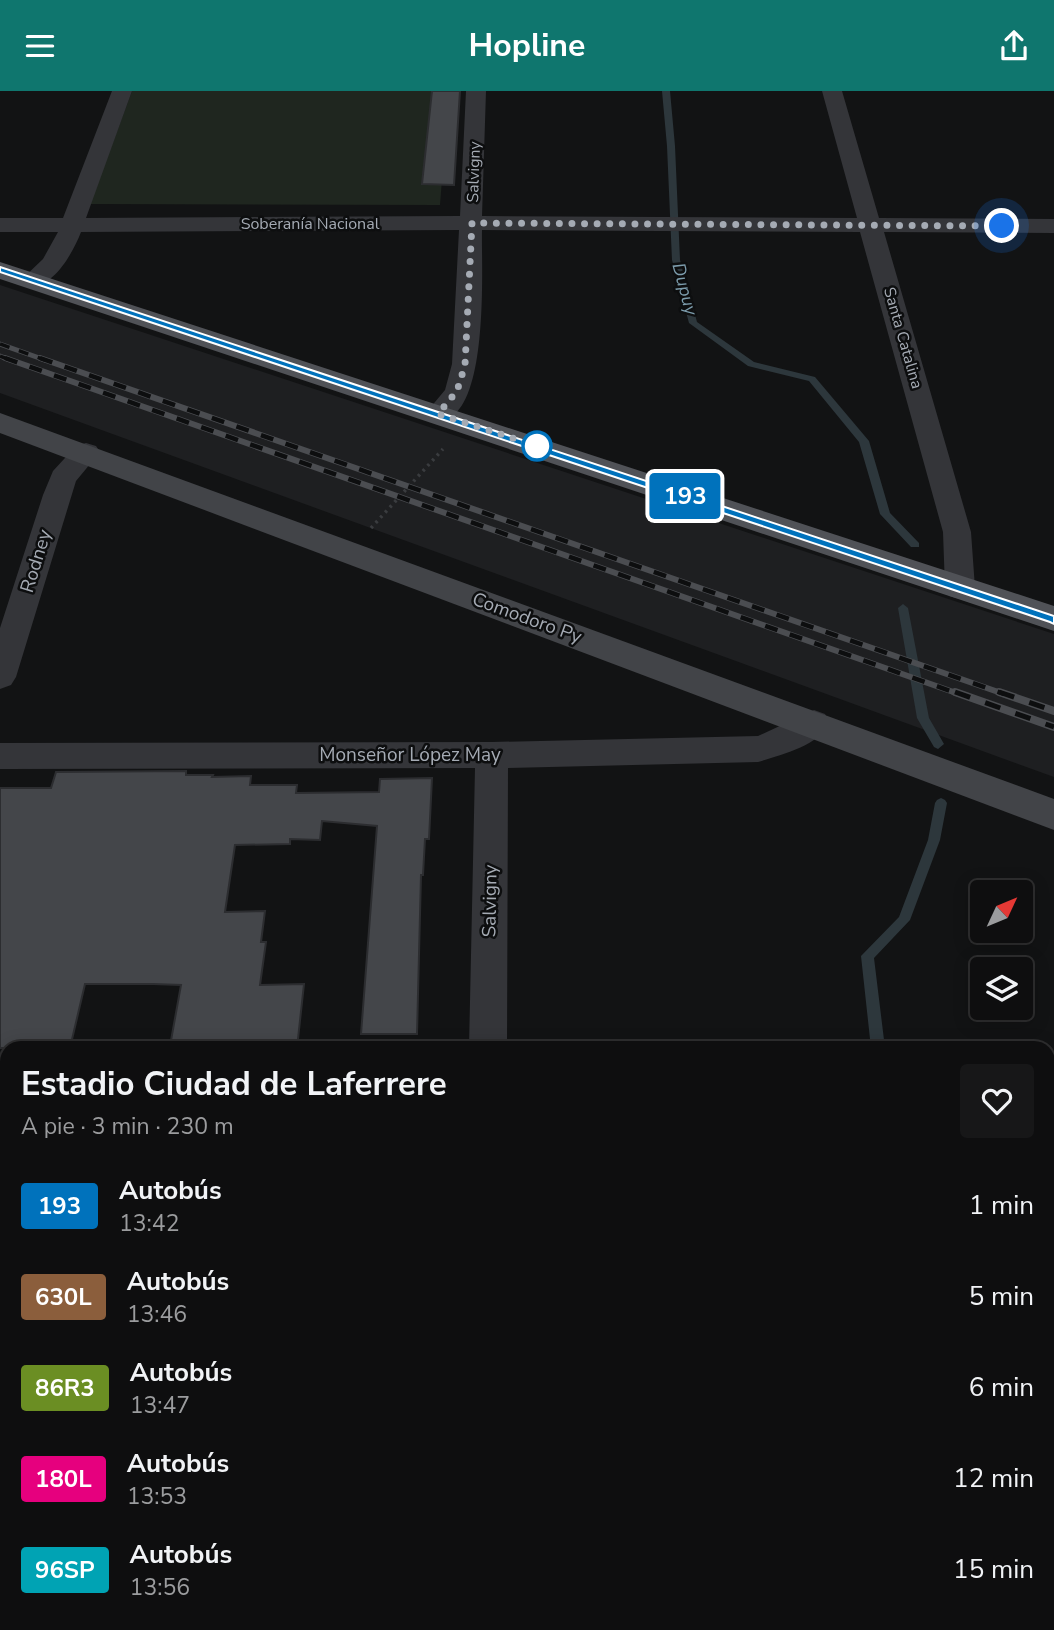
<!DOCTYPE html>
<html lang="es">
<meta charset="utf-8">
<style>
body{margin:0;font-family:"Nunito Sans",sans-serif;background:#171718;color:#f1f3f6;height:100vh;display:flex;flex-direction:column;font-size:26px;white-space:nowrap}
*{box-sizing:border-box;margin:0}
p{font-size:23px;color:#9b9c9e}
.icon{flex:none;width:38px;height:38px;fill:none;stroke:currentColor;stroke-width:2;stroke-linecap:round;stroke-linejoin:round}
.map{position:relative;flex:1;overflow:hidden}
.side{position:absolute;left:0px;top:950px;width:1055px;height:590px;display:flex;flex-direction:column;background:#0e0e0f;border-radius:21px 21px 0 0;box-shadow:0 4px 18px #0003,0 0 0 2px #2e2e2f}
.side>*{flex:none}
.badge{padding:0 14px;border-radius:5px;font-size:24px;line-height:46px}
.needle{width:46px;rotate:46deg}
.tools{position:absolute;left:970px;top:789px;display:grid;gap:14px}
.tools a{display:grid;place-items:center;width:63px;height:63px;border-radius:7px;background:#0e0e0f;box-shadow:0 4px 18px #0003,0 0 0 2px #2e2e2f;font-size:35px}
.you{position:absolute;width:35px;height:35px;margin:-18px;border:5px solid #fff;border-radius:50%;background:#1a73e8;box-shadow:0 0 0 10px #1a73e833}
.map>.badge{position:absolute;translate:-50% -50%;box-shadow:0 0 0 4px #fff}
.round{display:grid;place-items:center;flex:none;width:74px;height:74px;border-radius:7px;background:#171718}
.headline{display:flex;align-items:center;justify-content:space-between;height:119px;padding:0 21px}
h1{font-size:33px;font-weight:700;line-height:52px}
ul{padding:0;list-style:none}
li{display:flex;align-items:center;gap:21px;height:91px;padding:0 21px}
li div{flex:1}
li b{display:block;font-size:26px}
li em{font-style:normal}
li .badge{min-width:77px;font-weight:700;text-align:center}
header{display:flex;justify-content:space-between;align-items:center;height:91px;padding:0 21px;background:#0f766e;color:#fff;font-size:32px;font-weight:700}
.map>svg:first-child{display:block}
.built{fill:#1e1f21}
.green{fill:#1f261f}
.lines{fill:none;stroke-linecap:round;stroke-linejoin:round}
.stream{fill:#2d373c;fill-rule:evenodd}
.building{fill:#44464a;stroke:#2c2d30;stroke-width:2}
.path{stroke:#3a3c3f;stroke-width:3.5;stroke-dasharray:2.5 4.5;stroke-linecap:butt}
.minor{fill:#343539;fill-rule:evenodd}
.secondary{fill:#424448;fill-rule:evenodd}
.primary{fill:#505257;fill-rule:evenodd}
.rail-far2-casing{stroke:#4b4d51;stroke-width:5}
.rail-far1-casing{stroke:#4b4d51;stroke-width:6}
.rail-casing{stroke:#4b4d51;stroke-width:8}
.rail-far2{stroke:#0d0e0f;stroke-width:3.5;stroke-dasharray:10;stroke-linecap:butt}
.rail-far1{stroke:#0d0e0f;stroke-width:4.5;stroke-dasharray:13;stroke-linecap:butt}
.rail{stroke:#0d0e0f;stroke-width:5;stroke-dasharray:16;stroke-linecap:butt}
.line{fill:#0072bc;stroke:#fff;stroke-width:2}
.walk{stroke:#a5abb4;stroke-width:7;stroke-dasharray:0 12.6}
.stop-dot{fill:#fff;stroke:#0072bc;stroke-width:3.5}
.labels{text-anchor:middle;dominant-baseline:central;stroke-width:5;stroke-linejoin:round;paint-order:stroke}
.far-street-label{font-size:16px;fill:#a5abb4;stroke:#0d0e0f}
.far-water-label{font-size:18px;font-style:italic;fill:#7d9dad;stroke:#0d0e0f}
.street-label{font-size:19px;fill:#a5abb4;stroke:#0d0e0f}
</style>
<header><svg class="icon" aria-label="menu" viewBox="0 0 24 24"><path d="M4 6h16M4 12h16M4 18h16"/></svg>Hopline<svg class="icon" aria-label="share" viewBox="0 0 24 24"><path d="M12 15V3M7 8l5-5 5 5M5 13v7h14v-7"/></svg></header>
<div class="map">
<svg width="1054" height="1539" viewBox="0 0 1054 1539">
<rect width="100%" height="100%" fill="#121314"/>
<path class="built" d="M0,194L1054,543V686L0,302Z"/>
<path class="green" d="M132,0H449L440,114L90,113Z"/>
<g class="lines">
<path class="stream" d="M662,0H670L675,55L680,169L697,231L754,271L815,286L869,350L890,422L919,452V456H911L880,423L859,351L809,290L748,275L689,232L672,169L667,55Z
M903,513L908,517L929,627L944,653L938,658L934,656L917,627L898,517Z
M941,707L945,709L947,712L940,749L910,829L874,867L885,957H871L861,865L899,826L928,749L935,712L937,709Z
M1026,1533H1044L1047,1539H1029Z"/>
</g>
<path class="building" d="M432,0H460L454,94L422,93Z
M186,680V684H213L212,686L251,685L250,694H297L296,702L379,701L380,688L432,687L429,748H425L423,784H421L417,943H361L377,735L322,730L320,749L290,748V753L235,754L225,821L265,820L261,851H266L260,894L304,893L297,957L170,955L181,894L153,893H85L70,957H0V697H51L56,681Z"/>
<g class="lines">
<path class="path" d="M371,437L443,358"/>
<path class="minor" d="M112,0H132L86,127L460,125L466,0H486L482,125L857,127L822,0H842L879,127L1054,128V142L884,141L971,441L975,497L971,505L960,508L949,505L945,497L943,441L860,141L482,139C481,175 492,346 429,329L425,323L445,299L452,273L459,139L81,141C73,162 51,202 24,195L20,190L43,168L58,141H0V127H63Z
M86,352L96,355L100,361L76,390L16,586L11,594L0,598V537L43,404L53,380L76,355Z
M814,619L825,623L830,632C818,655 781,664 758,671L508,677L507,957H469L475,677L0,678V652L492,651L758,645Z
M454,1533H504L503,1539H453Z"/>
<path class="secondary" d="M0,322L1054,708V739L0,342Z"/>
<path class="primary" d="M0,171L1054,515V540L0,188Z"/>
<g class="rail-far2-casing">
<path id="rail-far2" d="M0,253L45,269
M0,265L10,269"/>
</g>
<g class="rail-far1-casing">
<path id="rail-far1" d="M5,267L959,603
M40,267L1004,603"/>
</g>
<g class="rail-casing">
<path id="rail" d="M955,601L1054,636
M999,601L1054,620"/>
</g>
<use href="#rail-far2" class="rail-far2"/>
<use href="#rail-far1" class="rail-far1"/>
<use href="#rail" class="rail"/>
</g>
<path class="line" d="M0,176L1054,525V533L1050,531L0,181Z"/>
<g class="lines">
<path class="walk" d="M537,355L438,323L457,300L465,274L472,132L1002,135"/>
</g>
<circle class="stop-dot" cx="537" cy="355" r="14"/>
<g class="labels">
<g class="far-street-label">
<text transform="translate(474 81) rotate(-88)">Salvigny</text>
<text x="310" y="133">Soberanía Nacional</text>
<text transform="translate(903 247) rotate(74)">Santa Catalina</text>
</g>
<g class="far-water-label">
<text transform="translate(685 198) rotate(75)">Dupuy</text>
</g>
<g class="street-label">
<text transform="translate(36 470) rotate(-73)">Rodney</text>
<text transform="translate(527 527) rotate(20)">Comodoro Py</text>
<text x="410" y="664">Monseñor López May</text>
<text transform="translate(490 810) rotate(-89)">Salvigny</text>
</g>
</g>
</svg>
<div class="tools">
<a><svg class="needle" viewBox="-14 -14 28 28"><path d="M0-13l5 13h-10z" fill="#e53935"/><path d="M0 13l5-13h-10z" fill="#9b9c9e"/></svg></a>
<a><svg class="icon" aria-label="layers" viewBox="0 0 24 24"><path d="M12 4l9 5-9 5-9-5zM3 14l9 5 9-5"/></svg></a>
</div>
<div class="you" style="left:1002px;top:135px"></div>
<b class="badge" style="left:685px;top:405px;background:#0072bc;color:#fff">193</b>
<section class="side">
<div class="headline"><div><h1>Estadio Ciudad de Laferrere</h1><p>A pie · 3 min · 230 m</p></div><a class="round"><svg class="icon" aria-label="heart" viewBox="0 0 24 24"><path d="M12 20l-8-8c-3-5 5-10 8-4 3-6 11-1 8 4z"/></svg></a></div>
<ul>
<li><span class="badge" style="background:#0072bc;color:#fff">193</span><div><b>Autobús</b><p>13:42</p></div><em>1 min</em></li>
<li><span class="badge" style="background:#8b5e3c;color:#fff">630L</span><div><b>Autobús</b><p>13:46</p></div><em>5 min</em></li>
<li><span class="badge" style="background:#6b8e23;color:#fff">86R3</span><div><b>Autobús</b><p>13:47</p></div><em>6 min</em></li>
<li><span class="badge" style="background:#e6007e;color:#fff">180L</span><div><b>Autobús</b><p>13:53</p></div><em>12 min</em></li>
<li><span class="badge" style="background:#00a3b4;color:#fff">96SP</span><div><b>Autobús</b><p>13:56</p></div><em>15 min</em></li>
</ul>
</section>
</div>
